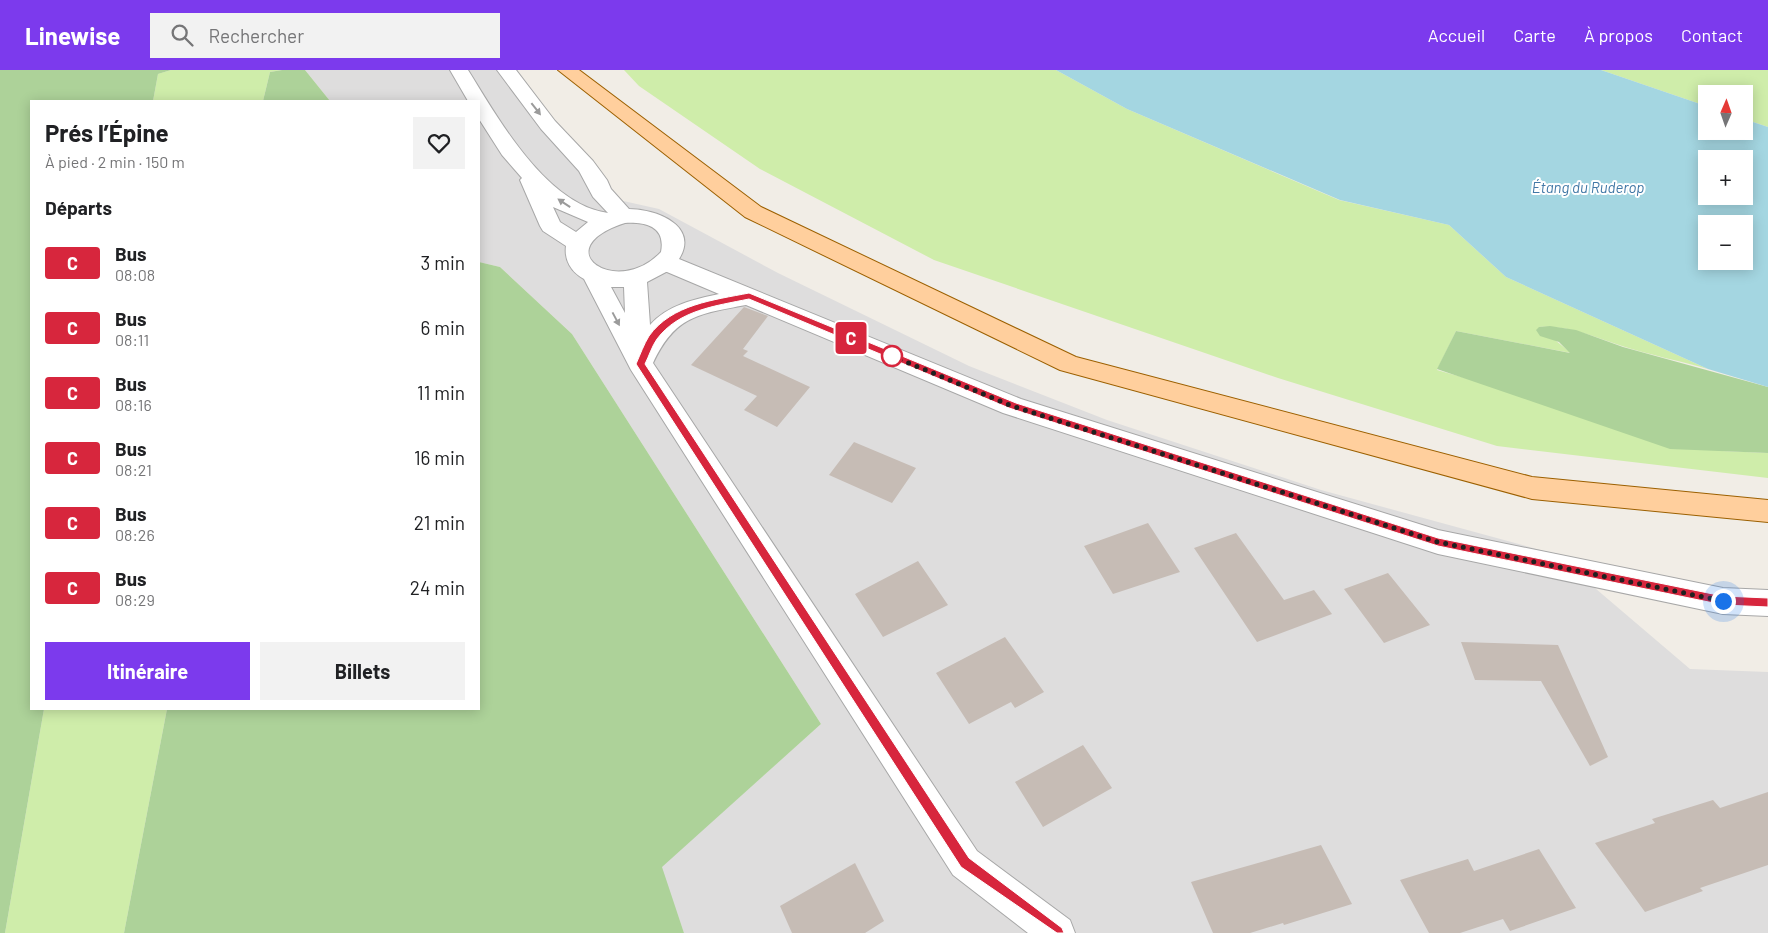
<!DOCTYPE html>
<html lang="fr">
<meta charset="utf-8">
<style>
body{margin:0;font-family:Barlow,sans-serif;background:#f2f2f2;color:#202124;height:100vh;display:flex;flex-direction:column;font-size:19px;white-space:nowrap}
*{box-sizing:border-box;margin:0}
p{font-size:16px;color:#757577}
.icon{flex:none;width:28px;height:28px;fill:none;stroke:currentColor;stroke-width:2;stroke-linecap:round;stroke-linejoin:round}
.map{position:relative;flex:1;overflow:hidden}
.details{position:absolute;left:30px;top:30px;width:450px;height:610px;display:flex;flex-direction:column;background:#fff;border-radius:0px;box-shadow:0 2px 12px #0003}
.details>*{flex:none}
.badge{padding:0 10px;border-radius:4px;font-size:18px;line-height:32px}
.needle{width:32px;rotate:2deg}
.controls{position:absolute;left:1698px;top:15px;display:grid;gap:10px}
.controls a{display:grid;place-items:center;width:55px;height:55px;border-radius:0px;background:#fff;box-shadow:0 2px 12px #0003;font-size:25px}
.you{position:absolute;width:25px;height:25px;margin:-12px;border:4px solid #fff;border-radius:50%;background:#1a73e8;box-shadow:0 0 0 8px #1a73e833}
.map>.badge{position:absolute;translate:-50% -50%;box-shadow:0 0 0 2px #fff}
h2{padding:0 15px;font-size:19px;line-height:45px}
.round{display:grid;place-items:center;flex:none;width:52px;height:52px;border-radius:0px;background:#f2f2f2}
.head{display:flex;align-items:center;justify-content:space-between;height:85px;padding:0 15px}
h1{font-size:24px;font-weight:700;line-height:38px}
.cta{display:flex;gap:10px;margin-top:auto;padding:10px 15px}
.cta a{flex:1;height:58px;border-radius:0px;background:#7c3aed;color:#fff;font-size:20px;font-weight:700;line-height:58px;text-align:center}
.cta a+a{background:#f2f2f2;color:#202124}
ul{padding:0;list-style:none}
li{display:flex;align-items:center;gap:15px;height:65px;padding:0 15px}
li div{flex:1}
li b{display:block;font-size:19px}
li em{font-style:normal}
li .badge{min-width:55px;font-weight:700;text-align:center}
header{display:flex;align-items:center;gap:30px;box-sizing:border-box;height:70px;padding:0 25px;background:#7c3aed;color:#fff}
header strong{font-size:24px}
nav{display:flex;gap:28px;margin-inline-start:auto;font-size:18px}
.search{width:350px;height:45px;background:#f2f2f2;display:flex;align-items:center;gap:12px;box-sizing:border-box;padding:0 18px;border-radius:0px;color:#757577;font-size:19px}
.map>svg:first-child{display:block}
.residential{fill:#dedddd}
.grass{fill:#cfedaa}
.forest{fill:#add299}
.water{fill:#a4d6e1;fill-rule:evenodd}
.building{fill:#c6bcb5}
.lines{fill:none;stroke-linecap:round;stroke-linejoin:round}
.tertiary-casing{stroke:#a7a7a7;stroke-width:2}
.primary-casing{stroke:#9c6000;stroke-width:2}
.tertiary{fill:#fff;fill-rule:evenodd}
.primary{fill:#ffcf9d;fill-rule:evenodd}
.oneway{fill:#9b9b9b}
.line{fill:#d7263d;stroke:#fff}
.walk{stroke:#202020;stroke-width:5;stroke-dasharray:0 9}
.stop-dot{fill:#fff;stroke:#d7263d;stroke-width:2.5}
.labels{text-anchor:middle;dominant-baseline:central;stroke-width:4;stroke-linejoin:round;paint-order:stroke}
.far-water-label{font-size:15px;font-style:italic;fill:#4178a6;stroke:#fff}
</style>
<header>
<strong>Linewise</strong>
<div class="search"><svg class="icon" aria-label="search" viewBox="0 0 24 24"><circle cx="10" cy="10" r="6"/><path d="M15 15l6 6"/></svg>Rechercher</div>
<nav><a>Accueil</a><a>Carte</a><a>À propos</a><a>Contact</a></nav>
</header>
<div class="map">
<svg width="1768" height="863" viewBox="0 0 1768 863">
<rect width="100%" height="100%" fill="#f1ede6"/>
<path class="residential" d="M305,0H500L610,128L659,139L778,203L969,296L1107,350L1321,420L1555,484L1690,599L1768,602V863H684L661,797L821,654L572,264L500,197L479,192V31H330Z"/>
<path class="grass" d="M171,0H282L270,2L263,31H153L158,4Z
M624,0H1056L1127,39L1339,130L1449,155L1506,207L1708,299C1680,291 1650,285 1622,276C1594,267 1569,255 1539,257L1571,283L1456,261L1437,300L1722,381L1768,383V408L1497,376L1278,308L934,190L760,99L639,16Z
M1601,0H1768V57L1744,49V24H1706V36Z
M44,639H167L124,863H5Z"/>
<path class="forest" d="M0,0H171L158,4L153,31H31V639H44L5,863H0Z
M282,0H305L330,31H263L270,2Z
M479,192L500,197L572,264L821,654L662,797L684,863H124L167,639H479Z
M1550,256L1576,260L1623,277L1768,317V383L1670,379L1437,299L1456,261L1570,283L1559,272L1540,266L1536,260L1539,257Z"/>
<path class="water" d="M1056,0H1601L1706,36V61H1744V49L1768,57V317L1708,299L1506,207L1449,155L1340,130L1127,39ZM1706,89H1744V126H1706ZM1706,154H1744V191H1706Z"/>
<path class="building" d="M744,237L768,246L743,279L748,281L743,286L810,317L777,357L744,340L757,326L691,295Z
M854,372L916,398L892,433L829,405Z
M1148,453L1180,502L1113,524L1084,476Z
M1236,463L1284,530L1314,520L1332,544L1257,572L1194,478Z
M918,491L948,535L883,567L855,524Z
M1388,503L1430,555L1384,573L1344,519Z
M1005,567L1044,622L1015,638L1011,632L969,654L936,603Z
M1461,572L1558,575L1608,687L1590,696L1541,611L1475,610Z
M1083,675L1112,718L1043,757L1015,712Z
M1768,722V795L1700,818L1703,821L1645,842L1595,773L1655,753L1652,749L1713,730L1720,738Z
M1321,775L1352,834L1284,855L1283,853L1250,863H1213L1191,812Z
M1539,779L1576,838L1510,861L1503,849L1460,863H1429L1400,810L1468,789L1474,801Z
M855,793L884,851L865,863H792L780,836Z"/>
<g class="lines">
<g class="tertiary-casing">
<path id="tertiary" d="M450,0H468C498,48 546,135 608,143L593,127L579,101L541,59L497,0H516L555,51L593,91L607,110L611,119L629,139C655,139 700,155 679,189L1021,329L1438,460L1723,518L1768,520V546L1723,544L1438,484L1003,343L746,235C698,244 675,246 653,293L977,781L1070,850L1075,863H1028L953,805L631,300L584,209C571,202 564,190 566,176L543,161L540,156L520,110L522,108L502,85L479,49V31H468ZM553,137L588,152L576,162L560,152ZM625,153C645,152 666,156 661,182C617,229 544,179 625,153ZM666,202H667L719,224C695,229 667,235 650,255L647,212ZM611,217H624L625,243Z"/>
</g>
<g class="primary-casing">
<path id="primary" d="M558,0H579L761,137L1076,287L1532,407L1768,430V452L1532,429L1060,300L745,147Z"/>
</g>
<use href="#tertiary" class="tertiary"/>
<use href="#primary" class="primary"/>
</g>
<defs><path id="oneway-solid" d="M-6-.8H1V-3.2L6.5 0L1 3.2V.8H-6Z" transform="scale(1.25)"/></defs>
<g class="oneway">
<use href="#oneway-solid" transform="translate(536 39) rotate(52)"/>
<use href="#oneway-solid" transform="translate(564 133) rotate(-146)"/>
<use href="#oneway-solid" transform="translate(616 249) rotate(62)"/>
</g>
<path class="line" d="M749,223L1016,333L1438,468L1723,526L1768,528V537L1723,535L1438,476L1009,338L749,229C715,236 679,240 657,269C652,276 649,286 645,294L969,788L1062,858L1064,863H1057L961,797L636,294C640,285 644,274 649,266C672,234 714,230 749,223Z"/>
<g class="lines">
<path class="walk" d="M892,286L1012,336L1438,472L1723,531"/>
</g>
<circle class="stop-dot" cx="892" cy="286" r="10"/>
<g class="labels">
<g class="far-water-label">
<text x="1588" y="117">Étang du Ruderop</text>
</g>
</g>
</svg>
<div class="controls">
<a><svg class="needle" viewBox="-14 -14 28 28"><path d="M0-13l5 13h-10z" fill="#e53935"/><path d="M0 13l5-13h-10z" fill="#757577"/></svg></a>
<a>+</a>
<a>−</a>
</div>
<div class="you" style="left:1723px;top:531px"></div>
<b class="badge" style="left:851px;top:268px;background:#d7263d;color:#fff">C</b>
<section class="details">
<div class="head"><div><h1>Prés l’Épine</h1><p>À pied · 2 min · 150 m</p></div><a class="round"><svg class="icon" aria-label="heart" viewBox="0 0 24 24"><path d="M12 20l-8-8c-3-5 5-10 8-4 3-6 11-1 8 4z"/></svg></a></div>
<h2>Départs</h2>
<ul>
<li><span class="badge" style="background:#d7263d;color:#fff">C</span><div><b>Bus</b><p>08:08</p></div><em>3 min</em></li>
<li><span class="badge" style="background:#d7263d;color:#fff">C</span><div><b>Bus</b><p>08:11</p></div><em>6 min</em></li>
<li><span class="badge" style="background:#d7263d;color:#fff">C</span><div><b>Bus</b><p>08:16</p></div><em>11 min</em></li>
<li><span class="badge" style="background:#d7263d;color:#fff">C</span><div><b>Bus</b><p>08:21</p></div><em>16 min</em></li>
<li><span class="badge" style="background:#d7263d;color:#fff">C</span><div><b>Bus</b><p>08:26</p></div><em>21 min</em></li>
<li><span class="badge" style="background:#d7263d;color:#fff">C</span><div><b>Bus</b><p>08:29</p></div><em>24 min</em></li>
</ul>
<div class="cta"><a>Itinéraire</a><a>Billets</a></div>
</section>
</div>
